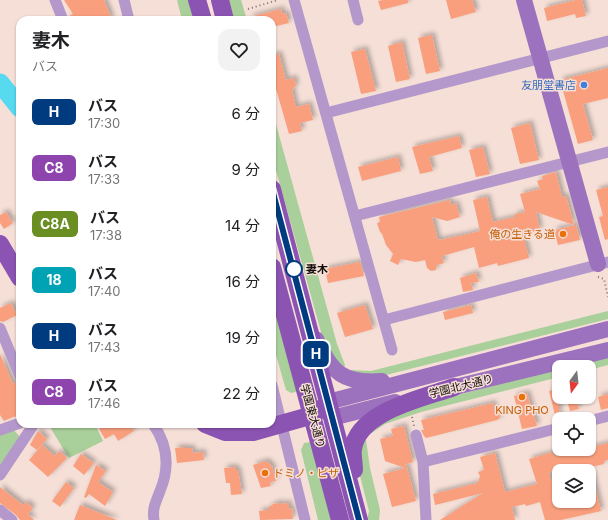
<!DOCTYPE html>
<html lang="ja">
<meta charset="utf-8">
<style>
body{margin:0;font-family:Inter,"Noto Sans JP",sans-serif;background:#f2f2f2;color:#202124;height:100vh;display:flex;flex-direction:column;font-size:15px;white-space:nowrap}
*{box-sizing:border-box;margin:0}
p{font-size:13px;color:#757577}
.icon{flex:none;width:22px;height:22px;fill:none;stroke:currentColor;stroke-width:2;stroke-linecap:round;stroke-linejoin:round}
.map{position:relative;flex:1;overflow:hidden}
.sheet{position:absolute;left:16px;top:16px;width:260px;height:412px;display:flex;flex-direction:column;background:#fff;border-radius:12px;box-shadow:0 1px 3px #0004}
.sheet>*{flex:none}
.badge{padding:0 8px;border-radius:6px;font-size:14px;line-height:26px}
.needle{width:26px;rotate:195deg}
.fabs{position:absolute;left:552px;top:360px;display:grid;gap:8px}
.fabs a{display:grid;place-items:center;width:44px;height:44px;border-radius:8px;background:#fff;box-shadow:0 1px 3px #0004;font-size:20px}
.map>.badge{position:absolute;translate:-50% -50%;box-shadow:0 0 0 2px #fff}
.round{display:grid;place-items:center;flex:none;width:42px;height:42px;border-radius:12px;background:#f2f2f2}
.headline{display:flex;align-items:center;justify-content:space-between;height:68px;padding:0 16px}
h1{font-size:19px;font-weight:700;line-height:30px}
ul{padding:0;list-style:none}
li{display:flex;align-items:center;gap:12px;height:56px;padding:0 16px}
li div{flex:1}
li b{display:block;font-size:15px}
li em{font-style:normal}
li .badge{min-width:44px;font-weight:700;text-align:center}
.map>svg:first-child{display:block}
.green{fill:#a9cf9a}
.lines{fill:none;stroke-linecap:round;stroke-linejoin:round}
.river{stroke:#57d9f0;stroke-width:19}
.building{fill:#f99f7e;filter:url(#shadow)}
.path{stroke:#82746f;stroke-width:2;stroke-dasharray:1 3;stroke-linecap:butt}
.street{stroke:#b498cb;stroke-width:11}
.secondary{stroke:#9c71bd;stroke-width:16}
.primary{stroke:#8b53b2;stroke-width:18}
.line-casing{stroke:#fff;stroke-width:9}
.line{stroke:#003b80;stroke-width:6}
.shop-dot{fill:#3f7fe0;stroke:#f5dfd7;stroke-width:1.5}
.food-dot{fill:#e8710a;stroke:#f5dfd7;stroke-width:1.5}
.stop-dot{fill:#fff;stroke:#003b80;stroke-width:2}
.labels{text-anchor:middle;dominant-baseline:central;stroke-width:3;stroke-linejoin:round;paint-order:stroke}
.shop-label{font-size:11px;fill:#366cbe;stroke:#f5dfd7;text-anchor:end}
.food-label{font-size:11px;fill:#c56008;stroke:#f5dfd7;text-anchor:end}
.stop-label{font-size:11px;font-weight:bold;fill:#140d0a;stroke:#f5dfd7;text-anchor:start}
.street-label{font-size:11px;fill:#140d0a;stroke:#f5dfd7}
</style>
<div class="map">
<svg width="608" height="520" viewBox="0 0 608 520">
<defs>
<filter id="shadow"><feDropShadow dx="3" dy="-3" stdDeviation="2" flood-color="#0004"/></filter>
</defs>
<rect width="100%" height="100%" fill="#f5dfd7"/>
<path class="green" d="M177,0H190L195,20H182Z
M229,0H241L247,20H234Z
M272,110L337,344L345,365L343,370L323,339L272,156Z
M272,295L299,391L291,393L286,390L272,341Z
M608,311V319L382,376L349,374L351,370L371,371Z
M608,357V365L589,370V367H568Z
M559,369V377L421,412L385,424L370,434L380,420L450,397Z
M48,424H95L103,441L69,458Z
M12,428L20,437L0,466V433Z
M362,438L366,440L370,468L380,510L379,520H367L369,511L359,472Z
M312,442L331,520H318L301,450L304,443Z"/>
<g class="lines">
<path class="river" d="M0,83L20,108"/>
</g>
<path class="building" d="M64,0H104L112,20H70L69,16L73,14Z
M383,0H408V3L381,10L378,1Z
M446,0H472L476,12L451,19Z
M576,0H582L586,16L576,18L575,14L547,21L544,8Z
M281,9L282,14L286,13L289,23L272,27V20H251L250,17Z
M432,35L440,71L426,74L418,38Z
M402,42L410,79L396,82L388,46Z
M365,49L376,91L361,94L351,52Z
M279,54L286,80L294,78L296,85L292,90L296,107L309,104L313,120L300,123L302,131L289,134L272,75V55Z
M608,68V98L583,104L593,140L578,144L560,80Z
M530,123L539,160L520,164L511,128Z
M459,136L462,148L429,157L433,171L420,174L412,147Z
M483,147L490,174L476,177L469,150Z
M398,157L401,171L362,181L358,167Z
M556,172L562,197L566,196L574,225L536,212L540,230L523,234L529,258L498,266L497,263L479,268L474,247L442,256L444,263L437,265L436,270L431,271L427,268L425,260L416,262L401,259L398,265L390,261L393,254L386,245L382,234L380,232L377,223L380,222L379,217L450,200L451,205L456,203L460,217L447,221L432,217L438,240L464,235L480,231L473,200L487,197L493,222L515,217V214L525,212L520,194L540,189L537,181L543,179L542,176Z
M608,187V239L605,240L599,217L603,216L596,190Z
M6,212L13,223L4,229L0,223V215Z
M576,225L580,240L558,245L554,230Z
M360,262L364,276L328,283L325,269Z
M476,273L479,282L471,283L473,290L463,292L460,278Z
M11,303L17,315L3,322L0,321V308Z
M365,305L373,329L345,337L337,313Z
M471,305L473,313L445,320L443,312Z
M0,354L13,384L16,382L20,391V416L13,417L4,421L0,415Z
M559,388V419H556L549,391Z
M527,393L537,426L522,429L514,396Z
M608,394V408L601,410L598,397Z
M566,397H576L579,409L570,411Z
M493,403L495,411H499L500,418L497,420L426,438L424,436L421,430H424L421,420Z
M107,424H130L134,431L118,441L114,434L105,439L99,429Z
M404,426L413,462L406,464L416,501L392,507L383,474L405,468L385,461L380,439L393,436L391,429Z
M38,431L47,439L37,450L30,445Z
M608,443V460L604,461V464L575,471H569L568,467L549,472L558,506L577,501H589V471L591,470L601,511L561,520H545L540,502L526,506L525,504L512,507L515,520H440L483,493L435,505L433,494L478,483L480,476L478,472L484,470L480,457L495,453L505,492L537,484L529,459L553,452L554,456L589,449V448Z
M42,445L55,456L59,451L67,458L48,477L29,460Z
M185,447V448H192L193,453L203,452L204,460L177,463L175,448Z
M81,454L94,463L84,475L73,466Z
M266,461L272,466L276,481L270,482L271,486L261,488L253,465Z
M96,465L106,471L98,482L113,492L105,506L89,494L86,498L84,497Z
M235,467L236,470H238L242,494L231,495L230,483H226L224,468Z
M66,482L74,488L60,507L52,501Z
M0,487L23,505L26,502L33,508L28,514L34,520H20L16,515L0,503Z
M281,503V504L289,503V509L292,508L293,519L260,520L259,511L269,510V506H273L272,504Z
M80,505L117,520H74Z"/>
<g class="lines">
<path class="path" d="M248,9L278,0
M598,277L604,279L608,297
M412,417L414,426"/>
<path class="street" d="M55,0L63,20
M124,0L129,20
M294,0L392,350
M353,0L358,20
M326,113L608,41
M355,216L608,152
M384,320L608,262
M0,328L20,376
M272,385L305,520
M589,421L608,416
M153,424C168,445 170,467 160,491C156,502 152,508 154,520
M0,430L20,423
M416,435L423,462L426,520
M423,462L559,428
M0,475L34,424
M0,510L12,520"/>
<path class="secondary" d="M524,0L598,264
M316,339C333,373 342,384 382,381
M443,390L608,350
M328,402L608,329
M332,418L395,402"/>
<path class="primary" d="M197,0L203,20
M220,0L225,20
M272,189L359,520
M0,244L20,278
M272,267L340,520
M205,424L225,432H253L313,415L322,408
M354,470C354,464 352,455 353,449C358,411 424,398 454,387"/>
</g>
<g class="lines">
<g class="line-casing">
<path id="line" d="M272,189L359,520"/>
</g>
<use href="#line" class="line"/>
</g>
<circle class="shop-dot" cx="584" cy="85" r="4"/>
<g class="food-dot">
<circle cx="563" cy="234" r="4"/>
<circle cx="522" cy="397" r="4"/>
<circle cx="265" cy="473" r="4"/>
</g>
<circle class="stop-dot" cx="294" cy="269" r="8"/>
<g class="labels">
<g class="shop-label">
<text x="576" y="85">友朋堂書店</text>
</g>
<g class="food-label">
<text x="555" y="234">俺の生きる道</text>
<text x="522" y="410" text-anchor="middle">KING PHO</text>
<text x="273" y="473" text-anchor="start">ドミノ・ピザ</text>
</g>
<g class="stop-label">
<text x="306" y="269">妻木</text>
</g>
<g class="street-label">
<text transform="translate(461 386) rotate(-14)">学園北大通り</text>
<text transform="translate(313 416) rotate(75)">学園東大通り</text>
</g>
</g>
</svg>
<div class="fabs">
<a><svg class="needle" viewBox="-14 -14 28 28"><path d="M0-13l5 13h-10z" fill="#e53935"/><path d="M0 13l5-13h-10z" fill="#757577"/></svg></a>
<a><svg class="icon" aria-label="locate" viewBox="0 0 24 24"><circle cx="12" cy="12" r="6"/><path d="M12 2v4M12 18v4M2 12h4M18 12h4"/></svg></a>
<a><svg class="icon" aria-label="layers" viewBox="0 0 24 24"><path d="M12 4l9 5-9 5-9-5zM3 14l9 5 9-5"/></svg></a>
</div>
<b class="badge" style="left:316px;top:354px;background:#003b80;color:#fff">H</b>
<section class="sheet">
<div class="headline"><div><h1>妻木</h1><p>バス</p></div><a class="round"><svg class="icon" aria-label="heart" viewBox="0 0 24 24"><path d="M12 20l-8-8c-3-5 5-10 8-4 3-6 11-1 8 4z"/></svg></a></div>
<ul>
<li><span class="badge" style="background:#003b80;color:#fff">H</span><div><b>バス</b><p>17:30</p></div><em>6 分</em></li>
<li><span class="badge" style="background:#8e44ad;color:#fff">C8</span><div><b>バス</b><p>17:33</p></div><em>9 分</em></li>
<li><span class="badge" style="background:#6b8e23;color:#fff">C8A</span><div><b>バス</b><p>17:38</p></div><em>14 分</em></li>
<li><span class="badge" style="background:#00a3b4;color:#fff">18</span><div><b>バス</b><p>17:40</p></div><em>16 分</em></li>
<li><span class="badge" style="background:#003b80;color:#fff">H</span><div><b>バス</b><p>17:43</p></div><em>19 分</em></li>
<li><span class="badge" style="background:#8e44ad;color:#fff">C8</span><div><b>バス</b><p>17:46</p></div><em>22 分</em></li>
</ul>
</section>
</div>
